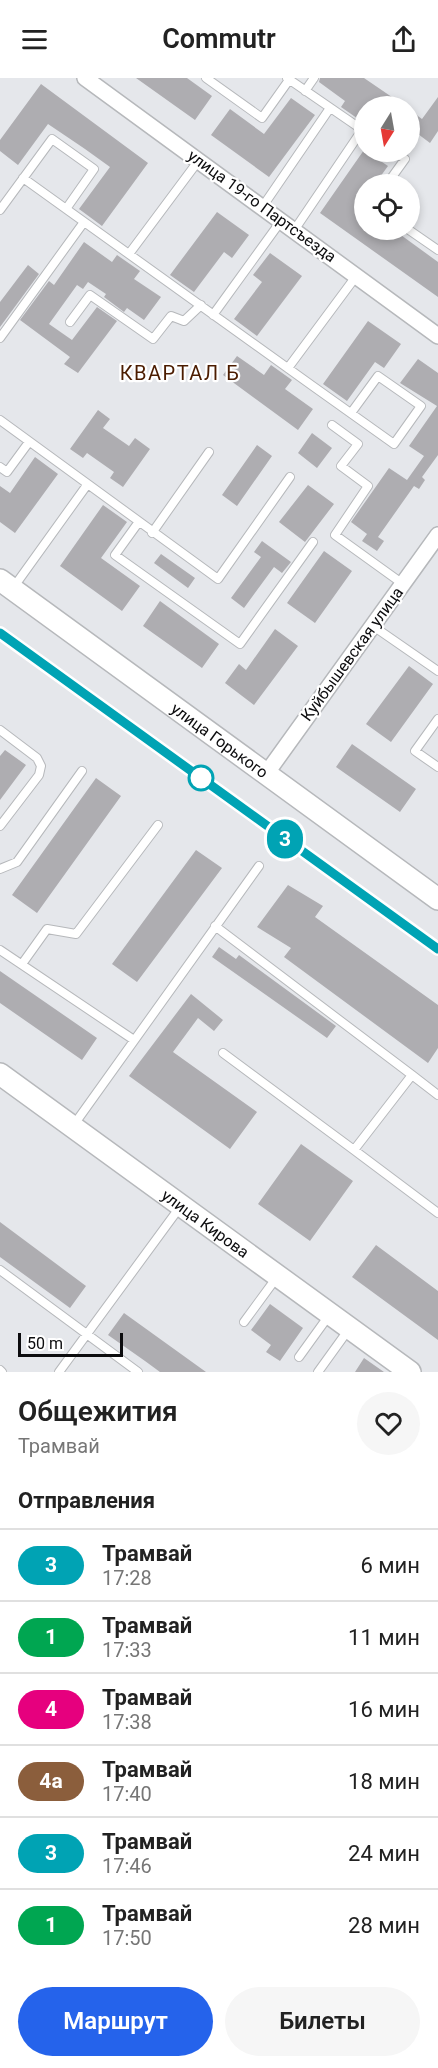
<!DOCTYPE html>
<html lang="ru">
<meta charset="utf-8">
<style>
body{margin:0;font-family:Roboto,sans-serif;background:#f6f6f6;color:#222;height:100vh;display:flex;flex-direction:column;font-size:22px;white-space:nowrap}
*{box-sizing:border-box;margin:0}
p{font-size:20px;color:#767676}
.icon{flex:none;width:33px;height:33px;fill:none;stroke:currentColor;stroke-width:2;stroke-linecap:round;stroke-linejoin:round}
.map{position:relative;height:1294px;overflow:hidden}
.details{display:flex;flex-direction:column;background:#fff;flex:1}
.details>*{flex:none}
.badge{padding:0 12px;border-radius:20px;font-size:21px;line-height:39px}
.needle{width:39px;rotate:191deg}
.controls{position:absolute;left:354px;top:18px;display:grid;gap:12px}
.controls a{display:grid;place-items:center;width:66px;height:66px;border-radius:50%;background:#fff;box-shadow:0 3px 9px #0003;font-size:30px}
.scale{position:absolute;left:18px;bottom:15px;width:105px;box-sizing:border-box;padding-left:6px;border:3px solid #0c0c0e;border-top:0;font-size:16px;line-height:21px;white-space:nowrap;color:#0c0c0e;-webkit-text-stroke:4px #fff;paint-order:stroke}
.map>.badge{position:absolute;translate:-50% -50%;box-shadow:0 0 0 3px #fff}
h2{padding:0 18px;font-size:22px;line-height:54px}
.round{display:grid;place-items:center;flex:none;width:63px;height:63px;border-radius:32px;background:#f6f6f6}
.summary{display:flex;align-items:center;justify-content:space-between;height:102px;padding:0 18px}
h1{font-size:28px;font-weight:600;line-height:45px}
.action{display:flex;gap:12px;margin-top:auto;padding:12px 18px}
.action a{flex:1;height:69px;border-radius:36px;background:#2563eb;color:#fff;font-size:24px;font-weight:600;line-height:69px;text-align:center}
.action a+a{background:#f6f6f6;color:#222}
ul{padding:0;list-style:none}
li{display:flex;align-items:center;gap:18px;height:72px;padding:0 18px;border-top:2px solid #e0e0e0}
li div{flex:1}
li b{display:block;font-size:22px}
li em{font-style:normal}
li .badge{min-width:66px;font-weight:700;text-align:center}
header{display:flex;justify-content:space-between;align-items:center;height:78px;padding:0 18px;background:#fff;font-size:27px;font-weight:600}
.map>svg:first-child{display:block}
.building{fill:#aeadb1}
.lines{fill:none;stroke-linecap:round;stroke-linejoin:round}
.lane-casing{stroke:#b6b8bb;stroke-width:10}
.street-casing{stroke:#b6b8bb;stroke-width:18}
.secondary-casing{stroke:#b6b8bb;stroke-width:24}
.lane{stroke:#fff;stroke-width:8}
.street{stroke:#fff;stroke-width:15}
.secondary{stroke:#fff;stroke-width:21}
.tram{stroke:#3c3d3f;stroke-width:1.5}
.line-casing{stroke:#fff;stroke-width:14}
.line{stroke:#00a3b4;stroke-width:9}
.stop-dot{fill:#fff;stroke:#00a3b4;stroke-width:3}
.labels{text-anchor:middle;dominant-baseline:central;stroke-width:4.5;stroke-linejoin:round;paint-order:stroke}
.street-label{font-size:16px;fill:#0c0c0e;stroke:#fff}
.quarter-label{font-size:20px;letter-spacing:1.5px;fill:#4b1c00;stroke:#fff}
</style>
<header><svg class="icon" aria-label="menu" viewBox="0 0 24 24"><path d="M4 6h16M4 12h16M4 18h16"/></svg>Commutr<svg class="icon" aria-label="share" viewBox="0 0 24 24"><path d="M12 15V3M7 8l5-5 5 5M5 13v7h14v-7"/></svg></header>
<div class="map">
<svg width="438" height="1294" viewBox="0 0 438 1294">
<rect width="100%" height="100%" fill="#e5e7eb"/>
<path class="building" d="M136,0H187L212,18L195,42Z
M320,0H364L405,28H364V45L341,29L345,23L319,4Z
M41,6L148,85L102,148L79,131L110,89L85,71L48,46L18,87L0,73V62Z
M438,19V53L430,65L410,50V32L422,41Z
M291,20L315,37L269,99L211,57L230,31L264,56Z
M364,72L388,88L375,106H364V152H394L438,184V219L320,135Z
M217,134L249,157L232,180L224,174L194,214L170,197Z
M84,164L112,184L117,177L140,193L134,201L161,219L144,242L127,230L124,234L104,219L106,216L88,204L83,211L77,207L49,246L72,262L97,229L117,243L78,295L64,286L70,279L20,242L49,203L54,207Z
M270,175L302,198L257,258L234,241L262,204L253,197Z
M28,187L39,196L0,249V224Z
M368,243L401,266L384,290L375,284L347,323L323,306Z
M237,278L264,297L271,287L292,302L285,311L313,331L298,352L223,297Z
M418,281L438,295V377L422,399L425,402L419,411L414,408L378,459L384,463L377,473L362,463L367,456L351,444L389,390L407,402L424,378L409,368L437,328L400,305Z
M98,332L110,341L103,350L129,368L135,360L150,371L123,409L110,400L114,394L87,375L83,380L70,371Z
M312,355L332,370L317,390L298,375Z
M257,367L272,378L237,428L222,417Z
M35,379L58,396L15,455L0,444V408L10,415Z
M308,407L334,426L305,464L279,444Z
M103,427L127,444L101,480L140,508L122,533L60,488Z
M262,463L291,484L282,495L274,489L244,530L231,520L261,479L254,474Z
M324,473L352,493L315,545L287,525Z
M161,476L195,500L188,510L154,485Z
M160,523L219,566L202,590L143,548Z
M275,551L298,568L254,627L225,605L239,586L246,592Z
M409,588L433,606L391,664L366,646Z
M352,666L416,711L400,734L336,689Z
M5,672L26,687L0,722V678Z
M96,700L121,718L37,835L12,817Z
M196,772L222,790L137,904L112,886Z
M288,807L323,828L315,839L438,927V970L428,985L284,879L291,870L257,849Z
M219,869L236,881L239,877L336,948L327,960L212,879Z
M0,893L97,960L82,982L0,925Z
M191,916L223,942L214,953L198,940L173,974L257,1034L230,1071L129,998Z
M301,1066L353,1103L310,1163L258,1126Z
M0,1144L86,1208L70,1230L0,1179Z
M376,1167L438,1213V1262L352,1199Z
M270,1226L303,1250L280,1283L266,1274L271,1267L251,1252Z
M124,1235L206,1294H160L145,1283L108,1257Z
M364,1280L384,1294H355Z"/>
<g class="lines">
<g class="lane-casing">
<path id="lane" d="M206,0L262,40L289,2
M287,0L364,53
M305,13L314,0
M23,100C147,189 270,278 394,366L421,328L378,298L351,335
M387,106L405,81L394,74
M263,128L330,30
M0,132L52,61L94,91L66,131
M295,151L362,52
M409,152L438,172
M129,176L199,82
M213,237L281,143
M70,244L90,217L153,261L171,238L184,243L201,227
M0,260L84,144
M288,290L357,197
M0,342L218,501L290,399
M332,347L358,366L341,388L368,408L335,457L403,506
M0,389L7,394L29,364
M138,445L115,477L240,566L313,464
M152,455L209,374
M13,510L87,407
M373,548L438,593
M438,641L415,673L438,689
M0,652L37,680L41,688L39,697L0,748
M0,791L17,784L82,693
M215,848L412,997L354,1072L223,975
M0,872L134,962
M22,886L47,851L76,856L158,747
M412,997L438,1017
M73,1048L259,788
M354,1072L438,1135
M0,1192L138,1294
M244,1244L277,1199
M299,1279L330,1236
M0,1292L2,1294
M59,1294L180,1129
M318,1294L349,1251"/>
</g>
<g class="street-casing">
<path id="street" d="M85,0L438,258
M266,696L438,457"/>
</g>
<g class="secondary-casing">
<g id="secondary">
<path id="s1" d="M0,502L438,821"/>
<path id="s2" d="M0,996L410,1294"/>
</g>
</g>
<use href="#lane" class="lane"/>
<use href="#street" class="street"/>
<use href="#secondary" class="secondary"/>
<path class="tram" d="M0,555L438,871"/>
</g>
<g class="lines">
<g class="line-casing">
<path id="line" d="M0,555L438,871"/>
</g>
<use href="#line" class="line"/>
</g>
<circle class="stop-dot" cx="201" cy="700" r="12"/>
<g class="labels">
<g class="street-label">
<text transform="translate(262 128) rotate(36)">улица 19-го Партсъезда</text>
<text transform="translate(352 576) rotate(-54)">Куйбышевская улица</text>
<text stroke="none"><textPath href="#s1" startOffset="272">улица Горького</textPath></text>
<text stroke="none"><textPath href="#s2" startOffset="254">улица Кирова</textPath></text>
</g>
<g class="quarter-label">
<text x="180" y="295">КВАРТАЛ Б</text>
</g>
</g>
</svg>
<div class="controls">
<a><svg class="needle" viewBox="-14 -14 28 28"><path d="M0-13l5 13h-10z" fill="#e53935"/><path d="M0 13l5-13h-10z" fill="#767676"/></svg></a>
<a><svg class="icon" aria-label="locate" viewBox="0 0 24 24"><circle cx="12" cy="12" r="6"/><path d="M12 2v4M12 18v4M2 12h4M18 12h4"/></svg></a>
</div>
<div class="scale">50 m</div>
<b class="badge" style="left:285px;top:761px;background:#00a3b4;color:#fff">3</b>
</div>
<section class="details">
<div class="summary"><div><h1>Общежития</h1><p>Трамвай</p></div><a class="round"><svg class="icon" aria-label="heart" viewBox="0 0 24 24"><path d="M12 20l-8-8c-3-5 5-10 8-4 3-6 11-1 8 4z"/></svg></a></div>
<h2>Отправления</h2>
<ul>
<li><span class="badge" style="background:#00a3b4;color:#fff">3</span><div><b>Трамвай</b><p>17:28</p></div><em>6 мин</em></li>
<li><span class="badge" style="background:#00a651;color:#fff">1</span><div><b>Трамвай</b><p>17:33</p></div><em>11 мин</em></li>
<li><span class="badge" style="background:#e6007e;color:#fff">4</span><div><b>Трамвай</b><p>17:38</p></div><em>16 мин</em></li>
<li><span class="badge" style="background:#8b5e3c;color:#fff">4а</span><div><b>Трамвай</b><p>17:40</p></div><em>18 мин</em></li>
<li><span class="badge" style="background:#00a3b4;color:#fff">3</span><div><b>Трамвай</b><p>17:46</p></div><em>24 мин</em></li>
<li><span class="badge" style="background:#00a651;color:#fff">1</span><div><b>Трамвай</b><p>17:50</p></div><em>28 мин</em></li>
</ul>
<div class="action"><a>Маршрут</a><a>Билеты</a></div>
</section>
